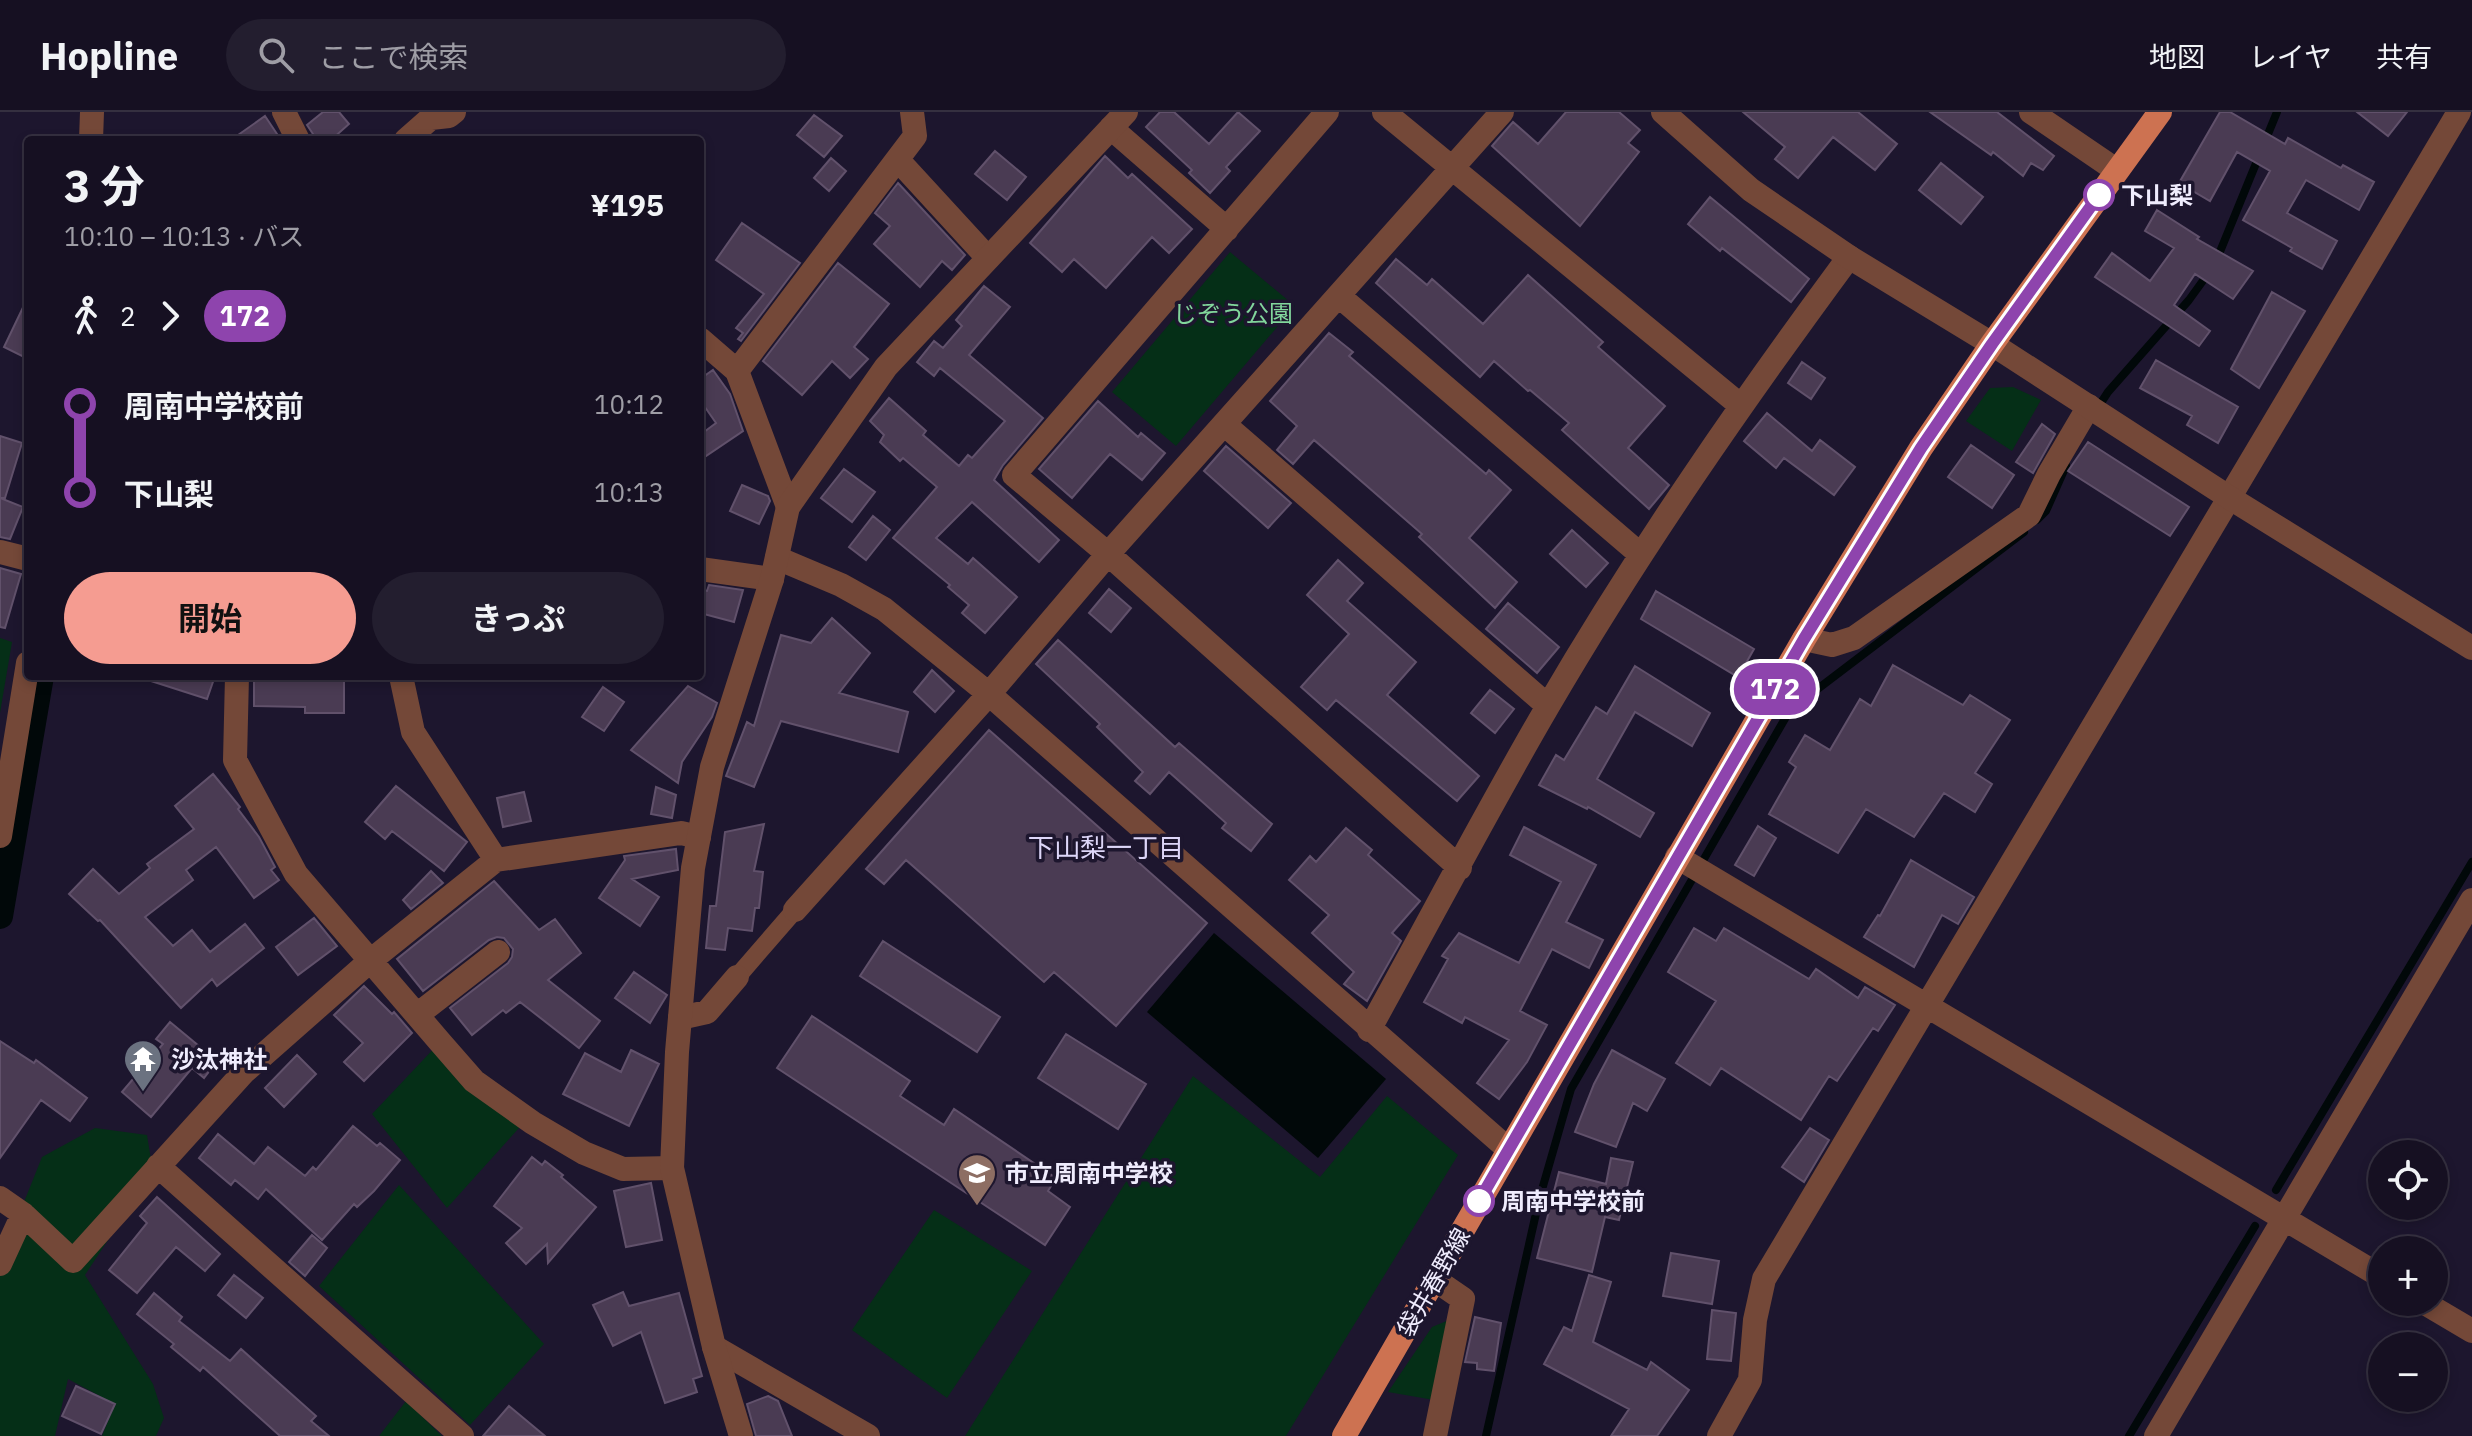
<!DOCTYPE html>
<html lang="ja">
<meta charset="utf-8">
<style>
body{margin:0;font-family:"IBM Plex Sans","Noto Sans JP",sans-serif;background:#231e2f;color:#f1f3f6;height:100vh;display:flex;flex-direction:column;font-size:30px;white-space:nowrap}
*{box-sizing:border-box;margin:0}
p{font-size:26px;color:#9e9da5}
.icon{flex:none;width:44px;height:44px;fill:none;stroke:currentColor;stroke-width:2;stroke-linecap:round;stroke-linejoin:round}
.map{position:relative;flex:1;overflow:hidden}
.sheet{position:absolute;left:24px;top:24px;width:680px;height:544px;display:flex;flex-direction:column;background:#161022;border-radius:8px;box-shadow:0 4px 12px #0003,0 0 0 2px #353040}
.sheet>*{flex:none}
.badge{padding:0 16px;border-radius:26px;font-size:28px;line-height:52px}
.tools{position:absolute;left:2368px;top:1028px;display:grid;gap:16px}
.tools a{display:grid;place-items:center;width:80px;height:80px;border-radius:50%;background:#161022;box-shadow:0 4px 12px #0003,0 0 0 2px #353040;font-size:40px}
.map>.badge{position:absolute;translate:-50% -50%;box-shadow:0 0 0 4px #fff}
.legs{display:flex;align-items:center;gap:12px;height:88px;padding:0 40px;font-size:26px}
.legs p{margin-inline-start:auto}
.summary{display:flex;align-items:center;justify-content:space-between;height:136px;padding:0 40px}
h1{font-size:44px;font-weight:700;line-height:60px}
.cta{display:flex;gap:16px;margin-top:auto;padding:16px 40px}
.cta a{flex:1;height:92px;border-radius:48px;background:#f59c91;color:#111;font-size:32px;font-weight:700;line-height:92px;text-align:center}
.cta a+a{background:#231e2f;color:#f1f3f6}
ul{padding:0 40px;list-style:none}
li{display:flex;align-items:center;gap:28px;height:88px;font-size:30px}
li i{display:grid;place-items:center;width:12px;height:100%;margin:0 10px;background:currentColor}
li i::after{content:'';width:20px;height:20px;margin:-10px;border:6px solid;border-radius:50%;background:#161022}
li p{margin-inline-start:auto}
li:first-child i{background:linear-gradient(#0000 50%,currentColor 0)}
li:last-child i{background:linear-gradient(currentColor 50%,#0000 0)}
header{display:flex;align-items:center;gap:48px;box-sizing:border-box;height:112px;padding:0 40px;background:#161022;border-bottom:2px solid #353040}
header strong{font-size:38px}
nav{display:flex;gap:44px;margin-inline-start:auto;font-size:28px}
.search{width:560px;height:72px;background:#231e2f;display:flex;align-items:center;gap:20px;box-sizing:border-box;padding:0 28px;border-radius:44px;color:#9e9da5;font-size:30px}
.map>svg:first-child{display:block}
.green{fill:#052f17}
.water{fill:#010809}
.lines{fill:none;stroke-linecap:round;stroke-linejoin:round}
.stream{stroke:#010809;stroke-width:8}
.canal{stroke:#010809;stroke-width:26}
.building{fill:#4a3b53;stroke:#61516b;stroke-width:2}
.pedestrian{stroke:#744838;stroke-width:18}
.minor{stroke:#744838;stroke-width:24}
.tertiary{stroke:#744838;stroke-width:24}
.primary{stroke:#cd7251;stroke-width:24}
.line-1-casing{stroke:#fff;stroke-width:18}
.line-1{stroke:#8e44ad;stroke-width:12}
.stop-1-dot{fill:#fff;stroke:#8e44ad;stroke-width:4}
.labels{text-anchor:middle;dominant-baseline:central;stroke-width:7;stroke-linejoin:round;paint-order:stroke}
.stop-label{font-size:24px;font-weight:bold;fill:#efecfd;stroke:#1d162e;text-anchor:start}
.park-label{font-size:24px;fill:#82d69c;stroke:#1d162e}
.poi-label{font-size:24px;font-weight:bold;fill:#efecfd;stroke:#1d162e;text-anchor:start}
.street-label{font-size:24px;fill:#efecfd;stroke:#1d162e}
.neighbourhood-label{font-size:26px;fill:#ddd6f8;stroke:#1d162e}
</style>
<header>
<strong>Hopline</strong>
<div class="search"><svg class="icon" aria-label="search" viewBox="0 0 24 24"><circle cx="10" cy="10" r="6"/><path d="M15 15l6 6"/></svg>ここで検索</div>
<nav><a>地図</a><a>レイヤ</a><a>共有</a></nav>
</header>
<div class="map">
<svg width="2472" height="1324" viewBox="0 0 2472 1324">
<rect width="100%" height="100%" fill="#1d162e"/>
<path class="green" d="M1230,140L1295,194L1176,334L1112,280Z
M2013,275L2041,288L2012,339L1966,309L1990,276Z
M0,526L12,530L0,601Z
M440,930L527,1007L447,1096L372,1002Z
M1193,964L1320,1065L1387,984L1458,1043L1286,1324H965Z
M95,1016L147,1023L153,1060L85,1163L153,1272L164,1306L156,1324H102L115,1292L68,1267L55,1324H0V1150L42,1045Z
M399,1073L544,1232L470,1313L319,1174Z
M934,1098L1032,1159L947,1286L852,1218Z
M1449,1208L1434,1288L1388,1280L1432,1215Z
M406,1289L442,1324H379Z"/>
<path class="water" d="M1214,821L1386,967L1318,1046L1147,900Z"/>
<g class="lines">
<path class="stream" d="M2217,147L2277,0
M2097,297L2108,280L2189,188L2210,159
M2037,408L2046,399L2066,354
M2276,1078L2472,750
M1486,1324L1539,1088L1571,977L1790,598L2024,420
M2129,1324L2255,1114"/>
<path class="canal" d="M0,804L41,564"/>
</g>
<path class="building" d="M323,0H339L349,12L331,28H317L307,13Z
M1160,0H1174L1209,32L1238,0L1260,19L1226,55L1230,59L1210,81L1189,61L1192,58L1146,15Z
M1566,0H1619L1640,18L1628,31L1639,40L1580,114L1492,34L1513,10L1538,32Z
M1743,0H1858L1897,32L1875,58L1833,25L1798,66L1775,47L1785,35Z
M1930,0H1997L2054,44L2043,58L2031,51L2023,64L1993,40L1991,43Z
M2220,0H2230L2285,32L2288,26L2341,56L2343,53L2374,70L2359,98L2306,68L2287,101L2337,129L2322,157L2290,139L2292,136L2243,108L2270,59L2237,40L2210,89L2179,71Z
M2357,0H2407L2388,24Z
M814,3L842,24L824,45L797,23Z
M265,4L281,28H231Z
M995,39L1026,65L1007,88L975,62Z
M1105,44L1128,66L1132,62L1192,117L1169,141L1152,125L1106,176L1074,147L1062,160L1030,131Z
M831,46L846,59L829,79L814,66Z
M1941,51L1983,85L1961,112L1919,78Z
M898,71L965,143L952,158L942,149L920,175L874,132L890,114L875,101Z
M1710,85L1809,167L1791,190L1722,136L1720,139L1688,112Z
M2157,98L2199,125L2197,127L2253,159L2233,187L2195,162L2174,193L2210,219L2199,234L2095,165L2112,141L2150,169L2174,136L2145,119Z
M742,111L800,151L741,229L738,227L743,221L736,216L764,182L716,148Z
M1396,147L1427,173L1432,167L1483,212L1528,163L1603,230L1598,235L1665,294L1628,336L1669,373L1649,397L1562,318L1569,311L1530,278L1528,279L1494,249L1480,265L1376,171Z
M838,151L889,192L854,235L868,247L850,266L832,249L802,283L763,249Z
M984,174L1010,195L969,243L1043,306L1003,353L994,368L1059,428L1039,450L972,390L936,426L968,452L973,446L1017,485L985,521L962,501L969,493L948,475L950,473L893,426L937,375L903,346L900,349L880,330L884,323L870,309L889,286L926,319L923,323L959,354L968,343L972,346L1005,309L940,256L934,264L917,250L934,229L943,236L962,214L956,208Z
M2272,180L2305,199L2259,276L2231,257Z
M28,185V247L4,235Z
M1329,221L1353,240L1349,244L1486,362L1489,358L1511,378L1469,426L1517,470L1495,496L1419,425L1422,422L1314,328L1293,352L1277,338L1297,314L1270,289Z
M2156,248L2238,295L2218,331L2187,313L2192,304L2140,276Z
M1802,250L1825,266L1811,287L1788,271Z
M713,258L730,282L743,319L700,348V323L716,311L700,288V267Z
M1098,289L1138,325L1141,321L1165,341L1142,368L1110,342L1072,386L1039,357Z
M1767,301L1812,339L1820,328L1855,355L1834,383L1784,346L1776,356L1744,329Z
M2042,312L2055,322L2033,361L2016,350Z
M0,324L22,331L5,386H0Z
M2088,330L2189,395L2170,424L2068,359Z
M1971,333L2014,363L1992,396L1948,365Z
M1226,334L1291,391L1268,416L1204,359Z
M844,357L875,380L852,410L821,386Z
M742,373L768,384L770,389L759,412L730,399Z
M0,386L23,395L10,427L0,425Z
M873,404L890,418L866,448L849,435Z
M1572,418L1608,451L1586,475L1550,442Z
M1338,448L1363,471L1347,489L1416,550L1387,583L1479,664L1457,689L1336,588L1327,598L1301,575L1349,522L1307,483Z
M0,456L21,462L5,516L0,515Z
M709,473L743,478L734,510L700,501V478L707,479Z
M1109,477L1131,496L1111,520L1089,501Z
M1656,479L1754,537L1738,565L1641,507Z
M1508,491L1559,535L1537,561L1486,517Z
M832,506L870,541L839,581L908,600L898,640L781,609L754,675L726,664L747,610L754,614L781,523L811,531Z
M1058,528L1175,635L1179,631L1272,712L1251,739L1222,716L1226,711L1169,660L1150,682L1135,669L1143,660L1097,615L1100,612L1036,552Z
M1893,553L1963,593L1970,583L2010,608L1975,661L1992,672L1975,700L1944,681L1914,725L1866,697L1838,741L1769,702L1796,655L1789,650L1805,623L1830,638L1860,587L1871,594Z
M1635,554L1710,601L1692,634L1635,600L1597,667L1654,701L1640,725L1588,695L1587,697L1539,673L1556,643L1564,648L1596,595L1607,602Z
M932,558L954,579L935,600L914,580Z
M149,564H215L207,587L148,568Z
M254,564H293V569H344V601H305V595L254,594Z
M688,574L717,591L712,605L682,650L678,671L631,638Z
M603,575L624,590L604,619L582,605Z
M1490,578L1514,597L1495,621L1471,601Z
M989,618L1207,811L1116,914L1054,860L1044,870L906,748L884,772L866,757Z
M213,662L240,695L238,697L259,725L275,755L271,758L279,768L254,786L216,735L186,758L193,768L145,805L173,834L192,818L210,840L245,812L264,836L217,874L212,867L181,896L100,808L98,809L69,782L93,757L119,782L150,756L147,752L194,717L175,694Z
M396,674L467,730L444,759L392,719L385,727L365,710Z
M656,675L676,683L672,706L651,702Z
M524,680L531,709L503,715L497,686Z
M764,712L754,759L763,760L759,796H755L752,819L728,816L725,838L706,836L710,794H716L725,720Z
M1758,714L1776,726L1754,764L1735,753Z
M1524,715L1596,753L1566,810L1603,828L1589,856L1552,837L1520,899L1547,913L1527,950L1499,987L1477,971L1509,928L1465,905L1462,911L1424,890L1448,847L1442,844L1459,821L1519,851L1561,770L1510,743Z
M1346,716L1372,738L1368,743L1420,789L1392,821L1401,829L1367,889L1344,872L1354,860L1312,821L1329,803L1289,768L1310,744L1316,750Z
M676,737L678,758L632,767L659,785L640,814L599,786L625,748L624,744Z
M1911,748L1974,785L1958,812L1942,803L1914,855L1864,825L1878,803L1880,804Z
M431,759L443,771L411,797L403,788Z
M494,769L539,818L555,807L581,841L548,868L600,909L579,936L520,890L506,901L503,898L472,923L450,896L508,851L512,845L513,837L504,826L497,825L489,828L423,879L397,847Z
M314,806L337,834L298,863L276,835Z
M1694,816L1716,829L1724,816L1809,867L1816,857L1858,886L1865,875L1895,893L1878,919L1873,916L1837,969L1829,964L1801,1008L1721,956L1710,973L1676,951L1716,889L1668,860Z
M883,829L1000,905L977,940L860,864Z
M634,860L667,883L650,911L615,886Z
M364,874L392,902L394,900L412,921L364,969L344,950L363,931L334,903Z
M812,904L910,969L900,984L944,1013L954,997L1056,1066L1048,1079L1070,1095L1045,1133L777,956Z
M170,910L217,949L204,966L192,956L151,1005L122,980L163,932L156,927Z
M1066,922L1146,972L1118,1017L1038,966Z
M0,929L34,951L36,948L87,986L70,1009L41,988L0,1046Z
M631,938L659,952L629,1014L563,982L585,941L621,960Z
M1612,938L1665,967L1647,999L1633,991L1616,1035L1575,1020L1594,972Z
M297,943L316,962L284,995L265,976Z
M353,1014L377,1034L380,1031L400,1048L374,1079L357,1095L354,1092L322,1128L266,1077L258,1087L235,1068L231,1073L199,1046L218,1022L254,1052L268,1035L305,1064L313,1055L316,1058Z
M1810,1016L1829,1028L1804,1070L1782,1055Z
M532,1045L542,1053L545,1049L563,1063L561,1065L596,1095L548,1151L547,1132L526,1152L506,1131L522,1116L494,1094Z
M1611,1046L1633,1050L1619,1108L1605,1105L1592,1160L1537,1146L1559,1060L1606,1072Z
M651,1071L662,1128L626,1135L614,1079Z
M157,1085L220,1142L205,1159L176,1135L137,1181L109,1158L147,1111L140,1104Z
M312,1123L327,1136L305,1164L289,1150Z
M1671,1141L1719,1149L1712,1192L1663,1184Z
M234,1163L263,1186L246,1206L218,1183Z
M1589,1163L1611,1170L1593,1230L1647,1258L1651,1250L1689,1278L1657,1324H1611L1629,1297L1544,1252L1564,1215L1572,1219Z
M623,1180L629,1194L679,1181L702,1264L693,1267L697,1280L665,1291L641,1220L613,1234L593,1193Z
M154,1181L182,1205L179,1209L230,1249L241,1237L316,1304L311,1309L329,1324H280L203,1255L200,1259L171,1235L174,1232L137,1202Z
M1712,1198L1736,1201L1731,1249L1707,1247Z
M1475,1205L1501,1211L1494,1259L1477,1257V1251L1465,1250Z
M76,1274L115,1292L101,1322L62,1304Z
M768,1284L778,1289L792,1324H756L747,1292Z
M509,1294L545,1324H483Z"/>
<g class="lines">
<path class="pedestrian" d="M737,865L795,798"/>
<path class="minor" d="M284,0L298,28
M1327,0L1014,363L1108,442L1460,756
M1384,0L1740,293
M2031,0L2116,58
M1111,16L1227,117
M91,28L92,0
M406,28L431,6L449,4L454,0
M898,48L988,146
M1339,184L1641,443
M700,227L737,259L788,395
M737,259L915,24L912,0
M1224,312L1548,594
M0,440L28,447
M777,446L841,473L884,497L989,582L1508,1037
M700,457L772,467
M1804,527L1832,533L1854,526L2029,403L2049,362L2089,294
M237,564L235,648L296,762L440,930L474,969L533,1011L584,1041L623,1057L672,1056
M401,564L413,620L496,748L681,721L699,725
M0,724L28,551
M1677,745L2382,1165
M795,798L989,582L1108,442L1502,0
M417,903L498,840
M680,906L707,900L737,865
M1369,918C1429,810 1486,700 1548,594C1639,438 1742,290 1849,145
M158,1054L462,1324
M0,1086L23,1102L73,1149L244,960L370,849L496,748
M0,1152L23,1102
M1434,1167L1463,1187L1435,1324
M2423,1190L2472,1219
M714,1235L868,1324
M1719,1324L1750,1268L1755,1208L1764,1167L2459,0
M2156,1324L2472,788"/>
<path class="tertiary" d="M1663,0L1751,78L1849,145L1992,232L2230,386L2472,536
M741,1324L714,1235L672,1056L677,940L693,756L712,655L772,467L788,395L886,255L1126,0"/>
<path class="primary" d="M1344,1324L1804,527L1921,336L1992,232L2160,0"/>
</g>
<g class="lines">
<g class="line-1-casing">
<path id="line-1" d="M1479,1089L1804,527L1921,336L1992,232L2099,83"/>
</g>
<use href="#line-1" class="line-1"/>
</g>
<defs>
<g id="temple-pin" transform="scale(2)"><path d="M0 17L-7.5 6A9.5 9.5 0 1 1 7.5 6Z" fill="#6b7280" stroke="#1d162e"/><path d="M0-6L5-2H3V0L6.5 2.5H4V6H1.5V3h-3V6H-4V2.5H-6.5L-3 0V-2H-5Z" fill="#fff"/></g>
<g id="school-pin" transform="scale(2)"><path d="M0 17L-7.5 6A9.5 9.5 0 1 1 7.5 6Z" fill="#8d6e63" stroke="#1d162e"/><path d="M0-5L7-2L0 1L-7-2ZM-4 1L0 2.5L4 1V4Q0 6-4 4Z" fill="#fff"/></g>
</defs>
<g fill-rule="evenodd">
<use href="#temple-pin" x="143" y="947"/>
<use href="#school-pin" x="977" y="1061"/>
</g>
<g class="stop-1-dot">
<circle cx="2099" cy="83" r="14"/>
<circle cx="1479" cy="1089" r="14"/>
</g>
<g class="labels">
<g class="stop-label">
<text x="2121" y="83">下山梨</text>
<text x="1501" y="1089">周南中学校前</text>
</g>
<g class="park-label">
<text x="1233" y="201">じぞう公園</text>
</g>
<g class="poi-label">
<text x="171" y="947">沙汰神社</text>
<text x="1005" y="1061">市立周南中学校</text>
</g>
<g class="street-label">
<text transform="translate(1433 1170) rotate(-60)">袋井春野線</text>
</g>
<g class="neighbourhood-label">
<text x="1106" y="735">下山梨一丁目</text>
</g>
</g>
</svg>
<div class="tools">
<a><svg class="icon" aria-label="locate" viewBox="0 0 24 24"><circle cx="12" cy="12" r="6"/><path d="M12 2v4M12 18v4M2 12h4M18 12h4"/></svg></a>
<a>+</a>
<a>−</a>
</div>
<b class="badge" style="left:1775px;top:577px;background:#8e44ad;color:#fff">172</b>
<section class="sheet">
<div class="summary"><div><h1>3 分</h1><p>10:10 – 10:13 · バス</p></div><b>¥195</b></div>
<div class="legs"><svg class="icon" aria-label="walk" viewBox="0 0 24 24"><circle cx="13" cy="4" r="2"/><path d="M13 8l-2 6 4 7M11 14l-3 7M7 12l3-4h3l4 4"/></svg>2<svg class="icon" aria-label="forward" viewBox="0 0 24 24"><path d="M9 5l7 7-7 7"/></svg><b class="badge" style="background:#8e44ad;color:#fff">172</b></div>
<ul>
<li><i style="color:#8e44ad"></i><b>周南中学校前</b><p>10:12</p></li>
<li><i style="color:#8e44ad"></i><b>下山梨</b><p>10:13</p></li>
</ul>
<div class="cta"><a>開始</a><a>きっぷ</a></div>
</section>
</div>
